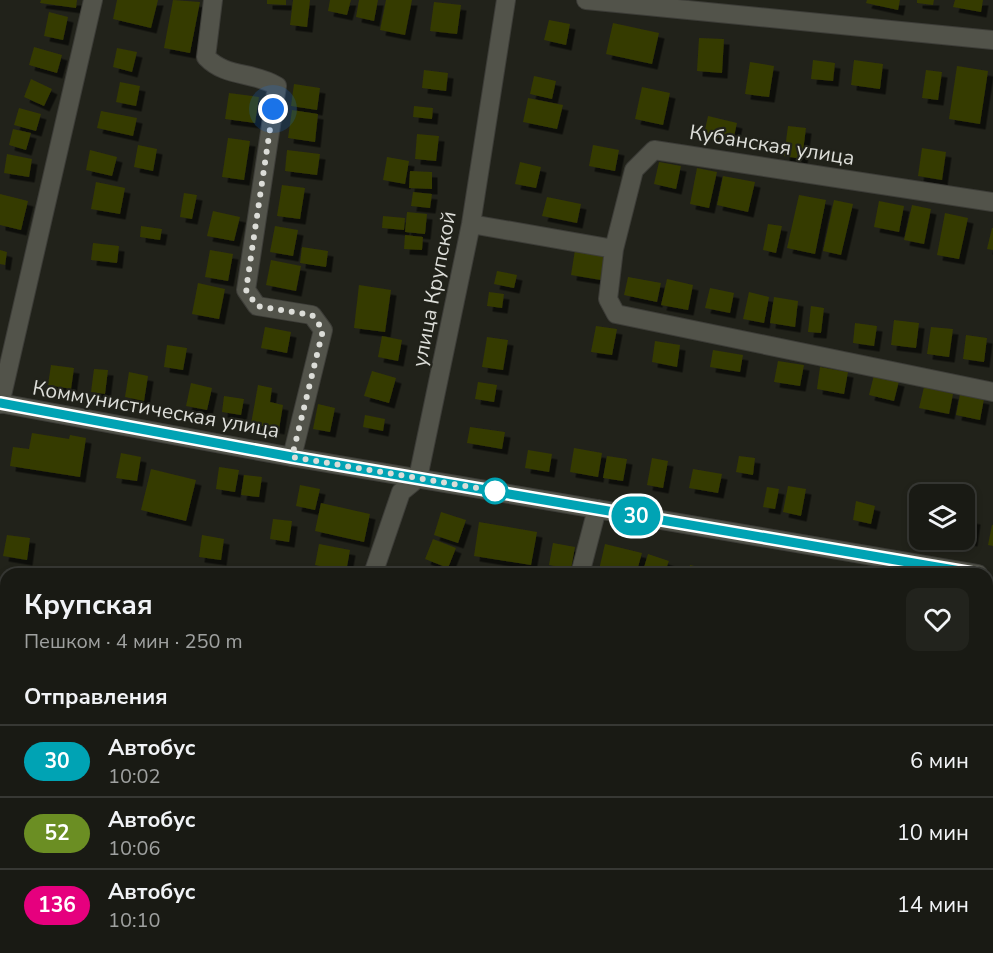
<!DOCTYPE html>
<html lang="ru">
<meta charset="utf-8">
<style>
body{margin:0;font-family:"Nunito Sans",sans-serif;background:#22231d;color:#f1f3f6;height:100vh;display:flex;flex-direction:column;font-size:22px;white-space:nowrap}
*{box-sizing:border-box;margin:0}
p{font-size:20px;color:#9fa1a0}
.icon{flex:none;width:33px;height:33px;fill:none;stroke:currentColor;stroke-width:2;stroke-linecap:round;stroke-linejoin:round}
.map{position:relative;flex:1;overflow:hidden}
.details{position:absolute;left:0px;top:568px;width:993px;height:386px;display:flex;flex-direction:column;background:#191a14;border-radius:18px 18px 0 0;box-shadow:0 3px 9px #0003,0 0 0 2px #373834}
.details>*{flex:none}
.badge{padding:0 12px;border-radius:20px;font-size:21px;line-height:39px}
.tools{position:absolute;left:909px;top:484px;display:grid;gap:12px}
.tools a{display:grid;place-items:center;width:66px;height:66px;border-radius:12px;background:#191a14;box-shadow:0 3px 9px #0003,0 0 0 2px #373834;font-size:30px}
.you{position:absolute;width:30px;height:30px;margin:-15px;border:4px solid #fff;border-radius:50%;background:#1a73e8;box-shadow:0 0 0 9px #1a73e833}
.map>.badge{position:absolute;translate:-50% -50%;box-shadow:0 0 0 3px #fff}
h2{padding:0 24px;font-size:22px;line-height:54px}
.round{display:grid;place-items:center;flex:none;width:63px;height:63px;border-radius:12px;background:#22231d}
.summary{display:flex;align-items:center;justify-content:space-between;height:102px;padding:0 24px}
h1{font-size:28px;font-weight:700;line-height:45px}
ul{padding:0;list-style:none}
li{display:flex;align-items:center;gap:18px;height:72px;padding:0 24px;border-top:2px solid #373834}
li div{flex:1}
li b{display:block;font-size:22px}
li em{font-style:normal}
li .badge{min-width:66px;font-weight:700;text-align:center}
.map>svg:first-child{display:block}
.building{fill:#363a03;filter:url(#shadow)}
.lines{fill:none;stroke-linecap:round;stroke-linejoin:round}
.street-casing{stroke:#3d3d38;stroke-width:20}
.secondary-casing{stroke:#3d3d38;stroke-width:20}
.street{stroke:#52534a;stroke-width:18}
.secondary{stroke:#52534a;stroke-width:18}
.line-casing{stroke:#fff;stroke-width:14}
.line{stroke:#00a3b4;stroke-width:9}
.walk{stroke:#dcddd8;stroke-width:6;stroke-dasharray:0 10.8}
.stop-dot{fill:#fff;stroke:#00a3b4;stroke-width:3}
.labels{text-anchor:middle;dominant-baseline:central;stroke-width:4.5;stroke-linejoin:round;paint-order:stroke}
.street-label{font-size:21px;fill:#dcddd8;stroke:#21221a}
</style>
<div class="map">
<svg width="993" height="953" viewBox="0 0 993 953">
<defs>
<filter id="shadow"><feDropShadow dx="5.5" dy="5.5" stdDeviation="0" flood-color="#0009"/></filter>
</defs>
<rect width="100%" height="100%" fill="#21221a"/>
<path class="building" d="M41,0H77L76,8L40,3Z
M117,0H158L151,28L113,19Z
M173,0L200,2L190,53L164,48Z
M267,0H286V5L267,4Z
M293,0H310L307,27L290,25Z
M330,0H351L347,15L328,11Z
M359,0H378L374,21L356,17Z
M386,0H412L405,35L380,30Z
M867,0H900L898,10L866,3Z
M917,0H934L933,5L917,3Z
M955,0H983L981,12L953,7Z
M434,2L461,5L457,34L430,31Z
M49,12L68,17L63,40L44,36Z
M549,20L570,24L566,45L544,40Z
M613,23L659,33L652,64L606,54Z
M699,38L724,39L722,73L697,71Z
M34,47L62,55L57,73L29,65Z
M117,48L137,52L132,72L113,67Z
M813,60L835,63L833,81L811,79Z
M854,60L883,64L880,89L851,85Z
M750,62L774,66L769,97L745,94Z
M957,66L988,71L980,124L949,119Z
M424,70L448,73L446,91L422,88Z
M926,70L942,72L938,100L922,98Z
M534,76L556,81L552,99L530,94Z
M31,79L52,89L44,106L24,97Z
M120,82L140,86L136,106L116,102Z
M294,84L320,88L317,110L291,106Z
M642,87L670,93L663,125L635,119Z
M229,93L259,97L255,123L225,119Z
M528,98L563,105L557,129L523,122Z
M414,106L433,108L432,119L413,117Z
M19,108L41,114L36,131L14,125Z
M292,110L318,114L315,142L288,138Z
M101,111L137,118L133,136L97,128Z
M708,116L737,123L733,141L704,134Z
M788,126L806,128L802,159L784,156Z
M13,129L31,133L26,150L9,145Z
M417,134L439,136L436,161L415,159Z
M228,138L250,141L244,180L222,177Z
M138,145L157,149L153,171L134,167Z
M593,145L619,150L615,171L589,166Z
M922,148L946,152L942,180L918,176Z
M90,150L117,157L112,176L86,170Z
M287,150L320,154L317,175L285,171Z
M7,154L32,159L29,177L4,173Z
M387,157L409,161L405,184L383,180Z
M520,162L541,167L536,188L515,184Z
M659,162L681,166L676,189L654,184Z
M697,168L717,172L709,208L690,204Z
M410,171L432,172V189L409,188Z
M723,176L755,182L748,212L717,205Z
M96,182L125,188L120,214L91,209Z
M282,185L305,188L300,219L277,216Z
M413,192L432,194L430,208L411,206Z
M184,193L197,195L192,219L180,217Z
M0,194L28,201L21,230L0,225Z
M799,195L826,200L815,254L787,248Z
M547,197L581,204L577,223L542,216Z
M834,200L853,204L841,255L823,251Z
M879,201L904,206L899,232L874,227Z
M912,205L931,209L924,244L904,240Z
M213,211L240,217L234,241L207,236Z
M407,212L427,214L425,234L405,232Z
M945,213L968,218L959,259L937,255Z
M383,216L405,218L404,230L382,228Z
M768,224L782,226L776,253L763,250Z
M141,226L162,229L160,240L140,237Z
M275,226L298,230L293,256L270,252Z
M992,228H993V250L987,249Z
M405,235L423,237L422,250L404,249Z
M93,243L119,246L117,263L91,260Z
M302,247L328,251L326,267L300,263Z
M0,250L7,252L5,265L0,264Z
M210,250L233,254L228,281L205,277Z
M575,250L606,255L601,280L571,275Z
M271,260L301,266L296,291L266,285Z
M497,271L517,275L514,288L494,284Z
M628,277L661,283L657,302L624,295Z
M667,279L693,285L688,310L661,305Z
M198,283L225,289L219,319L192,314Z
M359,285L391,290L385,332L354,328Z
M710,288L734,293L730,313L705,308Z
M489,292L504,294L502,308L487,306Z
M749,292L769,297L764,323L743,319Z
M774,297L798,301L795,327L770,323Z
M811,306L824,308L821,333L808,332Z
M894,320L919,323L916,348L891,345Z
M855,323L877,326L874,346L853,343Z
M596,326L617,329L612,355L591,352Z
M265,327L291,332L287,353L261,348Z
M931,327L953,329L949,357L927,354Z
M966,335L987,338L984,362L963,359Z
M382,336L402,340L398,361L378,357Z
M487,337L508,340L503,370L482,367Z
M655,341L680,345L677,367L652,362Z
M167,345L187,348L183,370L164,367Z
M713,350L743,355L740,372L710,367Z
M778,361L804,365L800,386L774,382Z
M51,365L74,368L71,389L48,385Z
M820,367L848,372L844,394L817,389Z
M94,369L108,370L105,394L91,392Z
M372,371L396,378L389,403L364,396Z
M129,372L148,376L144,401L125,397Z
M874,375L899,381L894,401L869,395Z
M478,382L497,385L494,402L475,399Z
M191,383L212,388L207,410L186,406Z
M258,385L272,388L270,402L283,405L279,429L251,424Z
M924,387L953,394L949,414L919,408Z
M960,394L984,399L980,420L956,415Z
M224,396L244,399L241,415L222,412Z
M318,404L335,408L330,432L313,429Z
M365,415L385,419L383,431L363,427Z
M470,427L505,432L502,449L467,443Z
M32,433L69,439L70,435L86,438L80,477L10,466L13,447L29,449Z
M574,448L602,453L598,477L570,472Z
M528,450L552,454L549,472L525,468Z
M121,453L141,457L137,481L116,478Z
M607,456L627,459L623,481L603,478Z
M739,456L755,458L753,475L736,472Z
M652,458L668,461L663,488L647,485Z
M219,467L239,470L235,492L216,489Z
M151,469L196,480L186,521L141,510Z
M693,469L722,474L718,493L689,488Z
M244,475L262,477L259,497L241,495Z
M300,485L320,489L315,510L296,506Z
M788,486L806,489L801,516L783,512Z
M767,487L779,489L775,509L763,507Z
M856,501L875,506L871,524L853,520Z
M321,503L370,514L364,542L315,531Z
M441,512L466,520L458,543L434,535Z
M964,517L975,519L972,541L964,539Z
M273,519L292,521L289,542L270,539Z
M479,522L537,532L531,565L474,556Z
M992,525H993V546L988,545Z
M7,535L30,538L27,560L3,556Z
M202,535L224,539L221,560L199,557Z
M433,539L456,548L448,568L425,559Z
M553,543L575,547L571,569L549,565Z
M319,544L350,550L346,572L315,565Z
M605,544L642,553L636,574H598Z
M648,554L669,561L664,574H642Z
M690,565L719,572V574H688Z
M0,586L6,587V605L0,603Z
M0,605L6,606V625L0,624Z
M0,664L6,666V692L0,690Z
M987,897L993,900V930L987,941Z
M158,948H183L182,953H157Z
M443,948H471L469,953H441Z
M500,948H520L519,953H499Z
M658,948H679L678,953H656Z
M813,948H823L837,953H811Z"/>
<g class="lines">
<g class="street-casing">
<path id="street" d="M213,0L206,57C226,78 252,71 277,86L246,290L257,306L312,315L323,330L292,457
M586,0L993,40
M993,202L654,150L634,170L614,249L608,299L616,314L993,392
M471,224L614,249
M0,404L93,0
M373,574L401,492L418,478L471,224L506,0
M580,574L597,509
M987,858L993,862
M253,948L266,953
M482,953L484,948
M638,953L640,948
M796,953L797,948"/>
</g>
<g class="secondary-casing">
<path id="secondary" d="M0,403L292,457L978,574"/>
</g>
<use href="#street" class="street"/>
<use href="#secondary" class="secondary"/>
</g>
<g class="lines">
<g class="line-casing">
<path id="line" d="M0,403L292,457L978,574"/>
</g>
<use href="#line" class="line"/>
<path class="walk" d="M273,109L246,290L257,306L312,315L323,330L292,457L495,491"/>
</g>
<circle class="stop-dot" cx="495" cy="491" r="12"/>
<g class="labels">
<g class="street-label">
<text transform="translate(772 145) rotate(9)">Кубанская улица</text>
<text transform="translate(434 289) rotate(-79)">улица Крупской</text>
<text transform="translate(156 409) rotate(10)">Коммунистическая улица</text>
</g>
</g>
</svg>
<div class="tools">
<a><svg class="icon" aria-label="layers" viewBox="0 0 24 24"><path d="M12 4l9 5-9 5-9-5zM3 14l9 5 9-5"/></svg></a>
</div>
<div class="you" style="left:273px;top:109px"></div>
<b class="badge" style="left:636px;top:516px;background:#00a3b4;color:#fff">30</b>
<section class="details">
<div class="summary"><div><h1>Крупская</h1><p>Пешком · 4 мин · 250 m</p></div><a class="round"><svg class="icon" aria-label="heart" viewBox="0 0 24 24"><path d="M12 20l-8-8c-3-5 5-10 8-4 3-6 11-1 8 4z"/></svg></a></div>
<h2>Отправления</h2>
<ul>
<li><span class="badge" style="background:#00a3b4;color:#fff">30</span><div><b>Автобус</b><p>10:02</p></div><em>6 мин</em></li>
<li><span class="badge" style="background:#6b8e23;color:#fff">52</span><div><b>Автобус</b><p>10:06</p></div><em>10 мин</em></li>
<li><span class="badge" style="background:#e6007e;color:#fff">136</span><div><b>Автобус</b><p>10:10</p></div><em>14 мин</em></li>
</ul>
</section>
</div>
